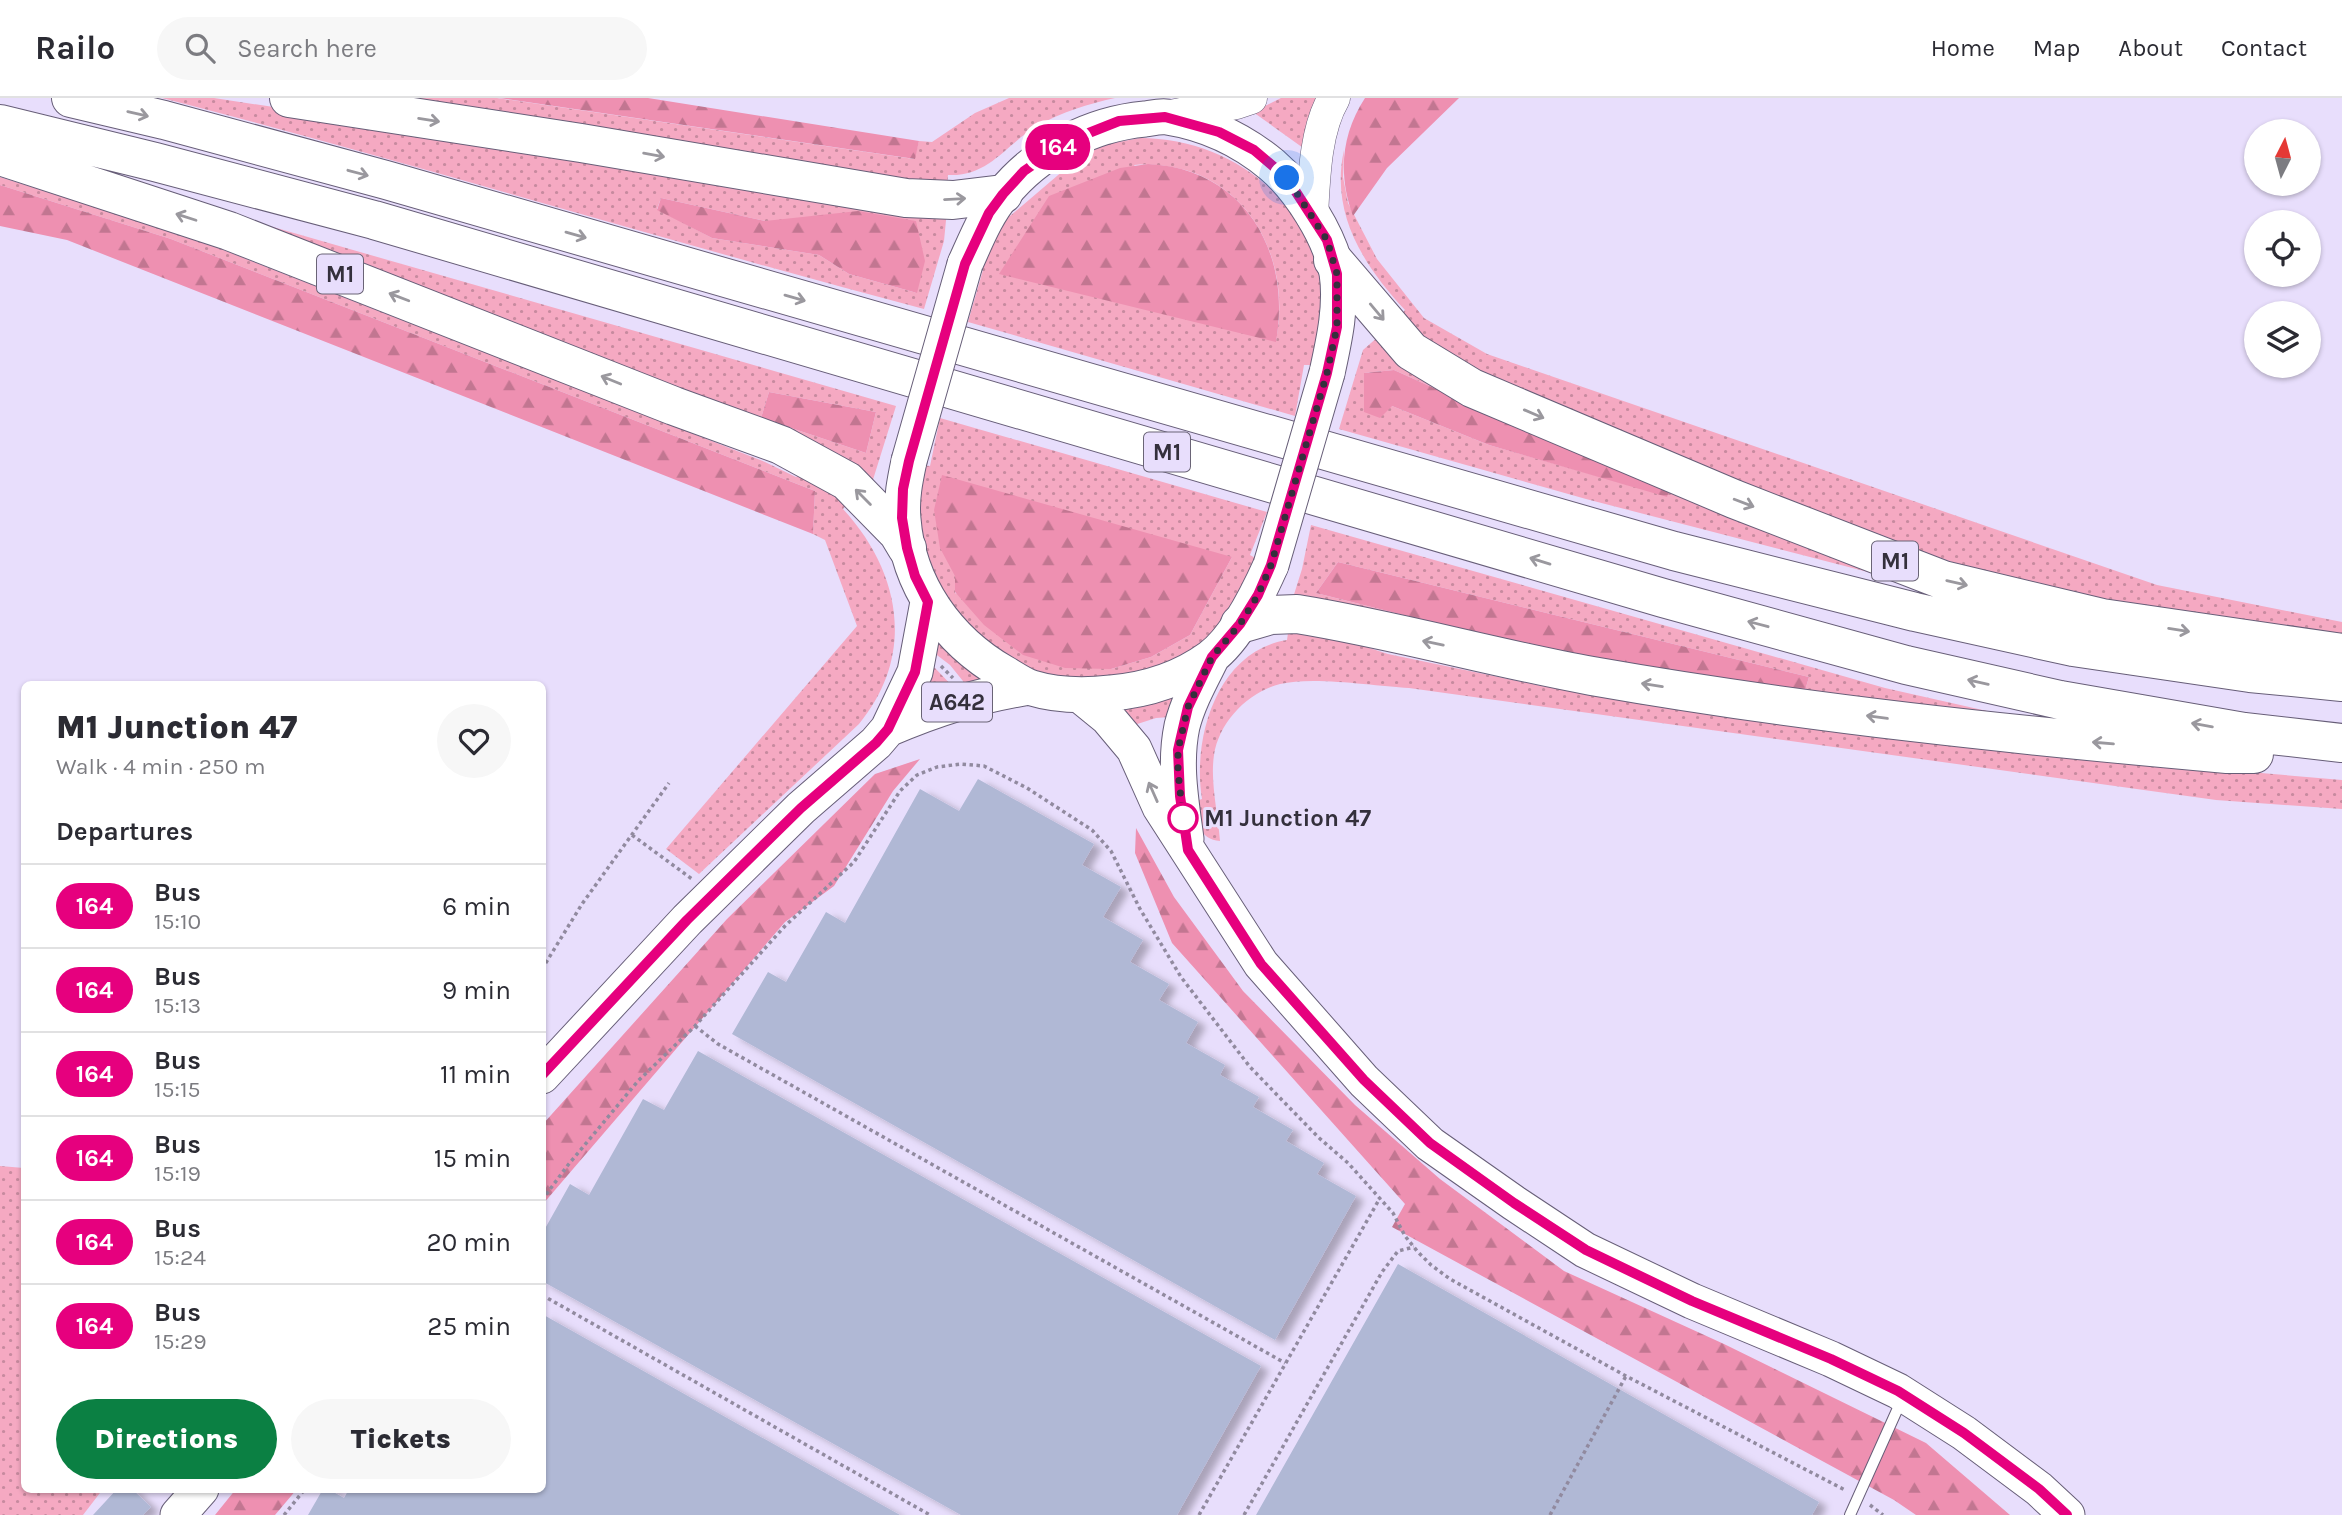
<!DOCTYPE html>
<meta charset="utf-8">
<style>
body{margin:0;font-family:Karla,sans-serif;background:#f7f7f7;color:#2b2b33;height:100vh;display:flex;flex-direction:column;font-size:26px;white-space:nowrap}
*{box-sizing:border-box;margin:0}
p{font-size:23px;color:#7c7c81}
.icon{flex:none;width:38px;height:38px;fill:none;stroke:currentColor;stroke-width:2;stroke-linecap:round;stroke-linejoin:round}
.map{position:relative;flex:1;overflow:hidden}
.panel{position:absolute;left:21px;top:583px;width:525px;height:812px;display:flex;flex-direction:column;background:#fff;border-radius:10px;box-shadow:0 2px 5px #0004}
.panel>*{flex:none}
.badge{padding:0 14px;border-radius:23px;font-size:24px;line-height:46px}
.needle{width:46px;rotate:6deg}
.tools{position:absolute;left:2244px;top:21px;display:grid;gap:14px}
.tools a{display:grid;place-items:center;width:77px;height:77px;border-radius:50%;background:#fff;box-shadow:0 2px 5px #0004;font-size:35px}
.you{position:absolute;width:35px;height:35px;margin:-18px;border:5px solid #fff;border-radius:50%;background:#1a73e8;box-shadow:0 0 0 10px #1a73e833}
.map>.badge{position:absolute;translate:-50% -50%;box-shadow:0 0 0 4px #fff}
h2{padding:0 35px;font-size:26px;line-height:63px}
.round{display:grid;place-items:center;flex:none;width:74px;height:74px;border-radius:37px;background:#f7f7f7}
.summary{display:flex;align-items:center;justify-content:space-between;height:119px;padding:0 35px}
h1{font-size:33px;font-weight:800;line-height:52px}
.button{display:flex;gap:14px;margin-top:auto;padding:14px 35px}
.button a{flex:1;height:80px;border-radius:42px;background:#0b8043;color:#fff;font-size:28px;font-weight:800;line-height:80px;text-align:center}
.button a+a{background:#f7f7f7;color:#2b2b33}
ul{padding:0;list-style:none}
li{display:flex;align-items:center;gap:21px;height:84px;padding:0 35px;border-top:2px solid #e1e1e2}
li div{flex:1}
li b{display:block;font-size:26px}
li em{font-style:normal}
li .badge{min-width:77px;font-weight:700;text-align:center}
header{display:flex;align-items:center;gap:42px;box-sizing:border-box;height:98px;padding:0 35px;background:#fff;border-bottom:2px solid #e1e1e2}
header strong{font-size:33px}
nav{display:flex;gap:38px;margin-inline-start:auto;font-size:24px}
.search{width:490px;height:63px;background:#f7f7f7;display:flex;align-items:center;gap:18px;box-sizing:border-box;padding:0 24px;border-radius:38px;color:#7c7c81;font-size:26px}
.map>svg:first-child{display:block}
.grass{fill:url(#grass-dots);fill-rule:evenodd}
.forest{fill:url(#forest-firs)}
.building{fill:#b0b8d5;filter:url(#shadow)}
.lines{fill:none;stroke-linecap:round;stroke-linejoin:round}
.lane-casing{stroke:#675e78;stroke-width:12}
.secondary-casing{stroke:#675e78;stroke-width:33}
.primary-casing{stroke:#675e78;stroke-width:37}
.highway-casing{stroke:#675e78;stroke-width:40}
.path{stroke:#918a9f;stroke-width:3.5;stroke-dasharray:3.5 3.5;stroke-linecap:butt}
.lane{stroke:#fff;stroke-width:10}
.secondary{stroke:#fff;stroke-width:32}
.primary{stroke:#fff;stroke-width:35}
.highway{stroke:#fff;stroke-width:38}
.primary-bridge-casing{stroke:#675e78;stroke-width:37;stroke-linecap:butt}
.primary-bridge{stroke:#fff;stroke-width:35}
.oneway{stroke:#9a989e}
.line-casing{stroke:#fff;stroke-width:16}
.line{stroke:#e6007e;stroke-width:10}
.walk{stroke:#34303c;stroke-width:7;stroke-dasharray:0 12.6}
.stop-dot{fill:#fff;stroke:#e6007e;stroke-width:3.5}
.labels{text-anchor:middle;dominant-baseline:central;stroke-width:6;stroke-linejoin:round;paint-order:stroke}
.shield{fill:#e8defc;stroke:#6a6476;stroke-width:2}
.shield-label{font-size:23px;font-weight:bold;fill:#34303c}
.stop-label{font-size:24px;font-weight:bold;fill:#34303c;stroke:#e8defc;text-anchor:start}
</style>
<header>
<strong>Railo</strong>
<div class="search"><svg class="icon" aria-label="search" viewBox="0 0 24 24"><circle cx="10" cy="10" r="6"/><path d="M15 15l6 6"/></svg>Search here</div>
<nav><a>Home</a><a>Map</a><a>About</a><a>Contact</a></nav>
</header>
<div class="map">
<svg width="2342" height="1417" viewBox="0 0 2342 1417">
<defs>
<pattern id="grass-dots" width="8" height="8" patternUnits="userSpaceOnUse" patternTransform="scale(1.75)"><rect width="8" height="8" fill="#f5a9c2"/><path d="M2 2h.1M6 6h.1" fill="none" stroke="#c78a9f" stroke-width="1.8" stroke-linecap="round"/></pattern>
<pattern id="forest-firs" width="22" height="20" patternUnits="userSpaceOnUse" patternTransform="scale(1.75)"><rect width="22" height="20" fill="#ee90b1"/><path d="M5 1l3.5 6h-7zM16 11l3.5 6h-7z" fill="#c27691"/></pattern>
<filter id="shadow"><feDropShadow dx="8" dy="4.5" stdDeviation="3.5" flood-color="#0004"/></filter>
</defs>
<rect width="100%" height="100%" fill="#e8defc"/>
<path class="grass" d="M162,0H214L947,112L944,143L924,211C669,144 417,66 162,0ZM661,100L765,123L917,195L849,176L819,157L712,140L657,111Z
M409,0H497L914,61L919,43L932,44L975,15L1009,0H1115C1088,6 1062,14 1037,28C1005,47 989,79 948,77L947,90L583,26Z
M1281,0H1325L1306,52L1253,14Z
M1140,40C1234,40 1322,109 1322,209C1322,228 1316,248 1313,267H1304L1295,318L968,224L983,172L979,170L1004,116L1010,118L1071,66L1070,59L1097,48ZM1134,67C1236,60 1294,149 1276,243Z
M1344,52L1343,79L1348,105L1377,161L1424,220L1487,256L2157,487L2342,524V539L2189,517L2080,496L1985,474L1907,450L1794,406L1479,276L1396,223L1405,212C1363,167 1330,115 1344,52Z
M0,79L193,140L765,364L796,379L804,374L849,404L843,411C901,474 916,557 859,626L699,776L666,751L857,528L825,442L813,436L815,393L171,141L0,87Z
M186,104L896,308L871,388ZM769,294L876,314L866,355L761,320Z
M1379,238L2007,510L1586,401L1339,331L1363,252ZM1394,272L1496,318L1670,391L1667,398L1489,347L1392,308L1364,275Z
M940,320L1267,414L1250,457L1257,461L1239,502L1210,537L1187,555L1147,575L1058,582L1002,560L939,497L917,426L922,367L930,368ZM1232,459L1190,537L1151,559L1111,571L955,495V478Z
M1311,427L1885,590L2018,620L1804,596L1809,579L1338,464L1316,495L1451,529L1291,506L1302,471Z
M1289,528L1323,535L1388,556L1542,588L2249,674L2342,682V711L2216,702L1409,590C1374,588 1313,578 1280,586C1248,594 1219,624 1214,657C1210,684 1218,715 1220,743C1200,742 1194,721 1190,705L1202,701C1192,640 1217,553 1287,542Z
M934,539L951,558L982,582L967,588L950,567L929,551Z
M925,565L935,570L956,592L943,596L911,600Z
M1176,595L1170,619L1156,620L1128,629L1115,611Z
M0,1068L24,1070V1391H103L83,1417H0Z"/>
<path class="forest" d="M499,0H648L919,43L915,61Z
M1365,0H1459L1387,70L1353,118C1338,77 1341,37 1365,0Z
M1148,66C1244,70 1292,154 1276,244L999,176L1049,98L1120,70Z
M0,87L171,141L815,393L813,436L67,142L0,128Z
M661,100L765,123L858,113L916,123L925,163L917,195L849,176L819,157L712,140L657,112Z
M1394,272L1496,318L1670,391L1667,399L1489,347L1392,308L1380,320L1364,314V275Z
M769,294L876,314L866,355L761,320Z
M942,377L1232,459L1190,537L1151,559L1111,571L1065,570L1023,557L984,527L955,494V478L940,450L934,412Z
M1338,464L1809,579L1804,596L1681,579L1451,529L1316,495Z
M920,661L893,693L834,788L785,824L543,1106V1026L727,821L875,676Z
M1136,730L1174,799L1243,893L1355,1007L1440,1081L1564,1173L1724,1246L1926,1345L2010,1417H1916L1894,1402L1392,1129L1405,1106L1172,845L1135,755Z
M236,1391H297L275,1417H215Z"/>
<path class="building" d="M978,681L1094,746L1082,767L1121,789L1103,819L1143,842L1130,864L1169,886L1159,902L1198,924L1186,945L1225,967L1220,977L1259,999L1253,1009L1293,1032L1286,1043L1324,1065L1317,1076L1356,1098L1275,1242L732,936L768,874L786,884L826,814L845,825L920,691L959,713Z
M698,953L1261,1268L1177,1417H961L542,1183V1136L570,1086L589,1097L643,1001L664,1012Z
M1398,1166L1819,1404L1812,1417H1256Z
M542,1216L900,1417H308L323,1391H328L344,1400L349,1391H542Z
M117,1391H132L151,1409L143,1417H93Z"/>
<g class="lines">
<g class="lane-casing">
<path id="lane" d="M1850,1417L1902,1301"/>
</g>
<g class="secondary-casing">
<path id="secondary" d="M1166,19L1236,5L1251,0
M1312,118C1314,81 1315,32 1334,0"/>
</g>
<g class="primary-casing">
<path id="primary" d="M965,166C976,142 986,116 1003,96C1038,53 1091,26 1145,21C1152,20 1160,18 1167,19C1205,25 1242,42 1272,67C1300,91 1330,138 1337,175C1342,208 1334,243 1327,275
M909,363C905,382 901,401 903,421C908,487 947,542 1004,575C1013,580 1022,587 1032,590C1058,598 1084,598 1111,595C1146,592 1181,581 1210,560C1237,540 1258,496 1271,467
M1081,598L1108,620L1134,651L1160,709L1261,866L1364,983L1430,1046L1514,1105L1585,1152L1692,1203L1831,1261L1898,1293L1964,1335L2039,1391L2067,1417
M888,631C937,610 976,598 1029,589
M1186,741C1181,703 1174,666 1182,628C1188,604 1201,581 1212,559
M542,978L687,822L801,710L876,645L888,631L915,574L928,504
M178,1417L201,1391"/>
</g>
<g class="highway-casing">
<path id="highway" d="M71,0L164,22L386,82L1674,453L1915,514L2073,549L2250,575L2342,584
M289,0L581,45L906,100L953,102L1003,96
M0,26L155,64L374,122L1663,500L1906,567L2060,602L2244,634L2342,645
M0,58L229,133L674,308L781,347L847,383L898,435L907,450
M1333,162L1411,253L1472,290L1734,401L1943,482L2102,520L2342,555
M1240,526L1271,517L1297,516C1396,532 1493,560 1592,578C1802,615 2014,637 2227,656H2254"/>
</g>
<path class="path" d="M941,568L953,580
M632,737L692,781
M542,871L582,806L669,685
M695,928L718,946L1285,1265
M542,1102L568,1067L638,983L695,928L785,828L854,764L900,693L917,677L937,669L961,666L984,668L1027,690L1092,732L1111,753L1140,811L1181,879L1250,969L1318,1039L1348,1065L1393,1115L1405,1138L1417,1153L1431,1167L1450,1181L1626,1278L1845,1392
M542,1197L930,1417
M1870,1407L1883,1417
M284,1417L305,1391
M1199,1417L1380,1100
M1244,1417L1382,1174L1398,1153L1414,1149
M1550,1417L1626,1278"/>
<use href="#lane" class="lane"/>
<use href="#secondary" class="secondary"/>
<use href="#primary" class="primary"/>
<use href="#highway" class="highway"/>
<g class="primary-bridge-casing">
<path id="primary-bridge" d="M909,363L965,166
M1271,467L1327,275"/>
</g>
<use href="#primary-bridge" class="primary-bridge"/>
</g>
<defs><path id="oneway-shaft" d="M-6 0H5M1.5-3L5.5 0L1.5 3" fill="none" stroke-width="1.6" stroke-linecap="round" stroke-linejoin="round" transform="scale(1.75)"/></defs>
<g class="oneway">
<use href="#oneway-shaft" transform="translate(138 16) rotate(13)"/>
<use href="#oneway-shaft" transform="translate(429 22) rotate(9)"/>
<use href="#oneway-shaft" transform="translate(654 57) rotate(10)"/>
<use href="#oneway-shaft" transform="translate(358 75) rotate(15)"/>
<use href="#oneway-shaft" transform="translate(955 101) rotate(-3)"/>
<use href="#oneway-shaft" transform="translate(186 119) rotate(-162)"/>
<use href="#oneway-shaft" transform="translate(576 137) rotate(16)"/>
<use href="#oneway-shaft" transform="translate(399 199) rotate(-159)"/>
<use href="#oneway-shaft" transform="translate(795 200) rotate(16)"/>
<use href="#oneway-shaft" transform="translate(1377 214) rotate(50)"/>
<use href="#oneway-shaft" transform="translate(611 282) rotate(-158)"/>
<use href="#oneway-shaft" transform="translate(1534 316) rotate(23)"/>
<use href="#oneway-shaft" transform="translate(863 399) rotate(-135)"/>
<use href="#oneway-shaft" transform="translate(1744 405) rotate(21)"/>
<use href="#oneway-shaft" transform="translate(1540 463) rotate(-163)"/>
<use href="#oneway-shaft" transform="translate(1957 485) rotate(13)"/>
<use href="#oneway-shaft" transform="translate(1758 526) rotate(-165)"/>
<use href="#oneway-shaft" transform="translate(2179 532) rotate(9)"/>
<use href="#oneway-shaft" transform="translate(1433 545) rotate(-168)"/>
<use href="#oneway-shaft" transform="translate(1978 584) rotate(-167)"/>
<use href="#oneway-shaft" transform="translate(1652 587) rotate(-171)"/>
<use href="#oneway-shaft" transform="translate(1877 619) rotate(-172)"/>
<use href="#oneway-shaft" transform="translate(2202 627) rotate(-170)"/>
<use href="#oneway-shaft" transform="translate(2103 645) rotate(-175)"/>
<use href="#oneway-shaft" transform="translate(1153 694) rotate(-114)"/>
</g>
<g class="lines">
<g class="line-casing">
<path id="line" d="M542,977L687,822L801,710L876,645L888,631L915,574L928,504L915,478L907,450L902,420L903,391L909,363L965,166L989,115L1003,96L1024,73L1066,44L1119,23L1165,19L1219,34L1254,52L1287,80L1327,142L1337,176V229L1327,275L1271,467L1258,497L1240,526L1212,559L1188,609L1178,652L1180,698L1188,752L1261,866L1364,982L1430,1045L1514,1105L1586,1152L1692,1203L1831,1261L1898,1293L1964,1335L2039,1391L2067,1417"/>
</g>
<use href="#line" class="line"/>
<path class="walk" d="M1183,720L1178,673V652L1188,609L1212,559L1240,526L1258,497L1271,467L1327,275L1337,229V176L1327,142L1287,80"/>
</g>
<circle class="stop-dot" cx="1183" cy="720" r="14"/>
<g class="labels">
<g class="shield">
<rect x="317" y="156.5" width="46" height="39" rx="5"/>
<rect x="1144" y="334.5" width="46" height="39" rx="5"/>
<rect x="1872" y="443.5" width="46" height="39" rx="5"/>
<rect x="922" y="584.5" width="70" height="39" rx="5"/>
</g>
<g class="shield-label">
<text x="340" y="176">M1</text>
<text x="1167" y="354">M1</text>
<text x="1895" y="463">M1</text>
<text x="957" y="604">A642</text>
</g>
<g class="stop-label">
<text x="1204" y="720">M1 Junction 47</text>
</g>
</g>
</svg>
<div class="tools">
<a><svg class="needle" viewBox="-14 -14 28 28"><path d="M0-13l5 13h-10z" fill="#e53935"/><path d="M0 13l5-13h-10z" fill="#7c7c81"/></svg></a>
<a><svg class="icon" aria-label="locate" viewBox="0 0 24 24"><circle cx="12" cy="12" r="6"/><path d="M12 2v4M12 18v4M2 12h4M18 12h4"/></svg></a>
<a><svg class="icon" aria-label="layers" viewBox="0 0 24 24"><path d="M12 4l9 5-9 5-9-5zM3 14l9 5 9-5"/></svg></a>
</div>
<div class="you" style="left:1287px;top:80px"></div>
<b class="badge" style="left:1058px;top:49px;background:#e6007e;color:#fff">164</b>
<section class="panel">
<div class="summary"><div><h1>M1 Junction 47</h1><p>Walk · 4 min · 250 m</p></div><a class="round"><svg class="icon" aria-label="heart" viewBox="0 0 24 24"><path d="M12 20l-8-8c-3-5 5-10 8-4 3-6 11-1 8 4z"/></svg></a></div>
<h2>Departures</h2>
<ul>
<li><span class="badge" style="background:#e6007e;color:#fff">164</span><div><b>Bus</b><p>15:10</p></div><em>6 min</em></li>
<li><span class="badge" style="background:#e6007e;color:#fff">164</span><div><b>Bus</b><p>15:13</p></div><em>9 min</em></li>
<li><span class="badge" style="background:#e6007e;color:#fff">164</span><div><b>Bus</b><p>15:15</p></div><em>11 min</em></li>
<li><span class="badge" style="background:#e6007e;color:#fff">164</span><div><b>Bus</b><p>15:19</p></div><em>15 min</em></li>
<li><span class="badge" style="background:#e6007e;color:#fff">164</span><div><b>Bus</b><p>15:24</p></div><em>20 min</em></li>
<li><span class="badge" style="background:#e6007e;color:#fff">164</span><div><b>Bus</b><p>15:29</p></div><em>25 min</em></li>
</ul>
<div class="button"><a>Directions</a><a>Tickets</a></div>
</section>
</div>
